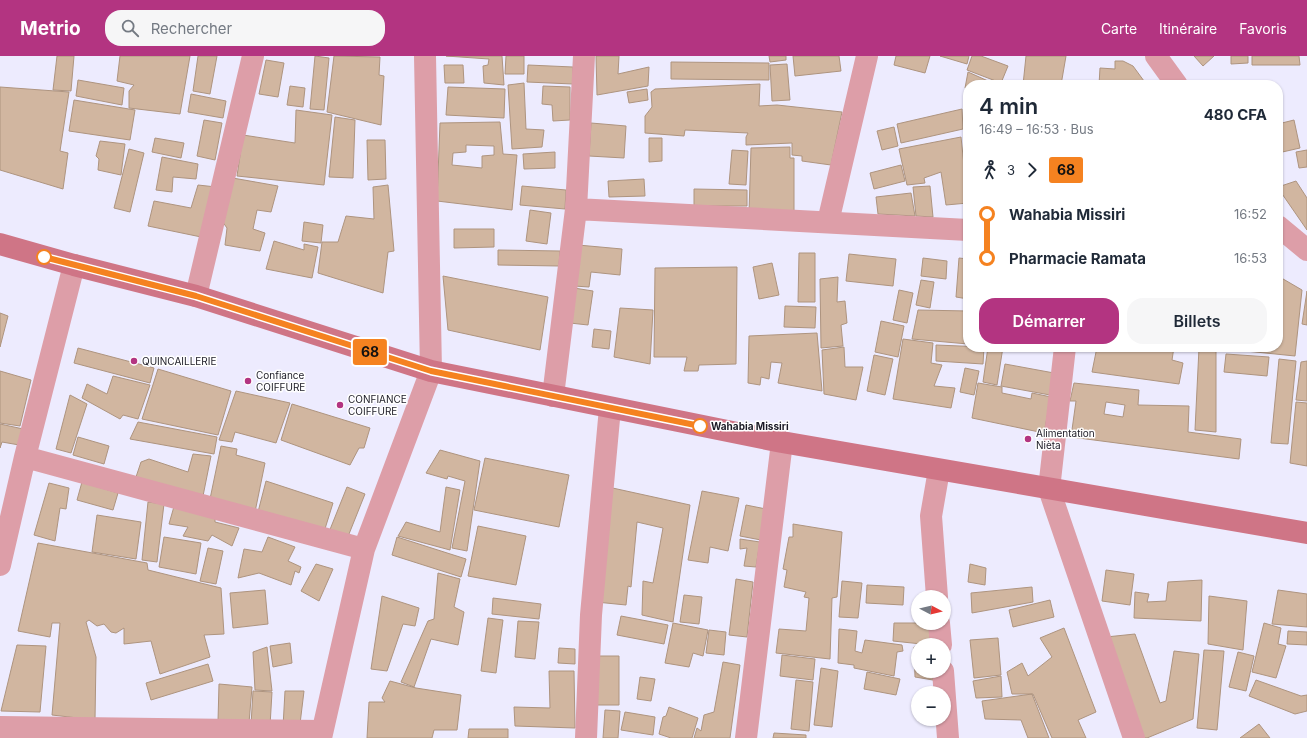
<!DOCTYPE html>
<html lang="fr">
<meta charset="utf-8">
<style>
body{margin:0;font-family:Inter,sans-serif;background:#f6f6f7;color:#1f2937;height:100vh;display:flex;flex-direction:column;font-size:15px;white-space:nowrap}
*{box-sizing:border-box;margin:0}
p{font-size:13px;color:#747a83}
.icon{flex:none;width:22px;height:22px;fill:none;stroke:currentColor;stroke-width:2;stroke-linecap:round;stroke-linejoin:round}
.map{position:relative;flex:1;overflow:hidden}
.drawer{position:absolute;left:963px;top:24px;width:320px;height:272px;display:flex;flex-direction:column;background:#fff;border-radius:16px;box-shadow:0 1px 3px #0004}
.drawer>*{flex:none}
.badge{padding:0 8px;border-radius:3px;font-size:14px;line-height:26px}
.needle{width:26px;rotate:97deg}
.fabs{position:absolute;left:911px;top:534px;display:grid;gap:8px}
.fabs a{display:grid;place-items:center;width:40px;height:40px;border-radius:50%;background:#fff;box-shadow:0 1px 3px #0004;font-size:20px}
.map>.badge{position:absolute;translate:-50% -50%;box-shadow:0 0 0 2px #fff}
.legs{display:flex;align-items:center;gap:6px;height:44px;padding:0 16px;font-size:13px}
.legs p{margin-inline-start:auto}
.headline{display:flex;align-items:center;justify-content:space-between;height:68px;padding:0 16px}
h1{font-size:22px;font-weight:600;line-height:30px}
.action{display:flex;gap:8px;margin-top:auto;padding:8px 16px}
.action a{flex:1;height:46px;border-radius:16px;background:#b33481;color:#fff;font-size:16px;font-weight:600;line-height:46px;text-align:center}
.action a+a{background:#f6f6f7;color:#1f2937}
ul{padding:0 16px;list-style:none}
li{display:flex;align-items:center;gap:14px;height:44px;font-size:15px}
li i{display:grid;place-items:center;width:6px;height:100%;margin:0 5px;background:currentColor}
li i::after{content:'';width:10px;height:10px;margin:-5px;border:3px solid;border-radius:50%;background:#fff}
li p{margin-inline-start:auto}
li:first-child i{background:linear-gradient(#0000 50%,currentColor 0)}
li:last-child i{background:linear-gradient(currentColor 50%,#0000 0)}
header{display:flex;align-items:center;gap:24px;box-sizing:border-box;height:56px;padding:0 20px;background:#b33481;color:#fff}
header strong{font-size:19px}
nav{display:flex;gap:22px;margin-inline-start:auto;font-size:14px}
.search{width:280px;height:36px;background:#f6f6f7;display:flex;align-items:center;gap:10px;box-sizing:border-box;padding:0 14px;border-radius:16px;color:#747a83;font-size:15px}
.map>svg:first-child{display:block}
.building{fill:#d1b6a0;stroke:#ae947f;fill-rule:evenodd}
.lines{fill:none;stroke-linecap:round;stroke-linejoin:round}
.minor{stroke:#dd9ea8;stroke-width:22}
.secondary{stroke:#cf7586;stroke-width:22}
.line-1-casing{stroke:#fff;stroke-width:9}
.line-1{stroke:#f58220;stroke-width:6}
.stop-1-dot{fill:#fff;stroke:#f58220;stroke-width:2}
.poi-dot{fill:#b33481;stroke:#fff;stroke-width:1.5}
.labels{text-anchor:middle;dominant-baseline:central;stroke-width:3;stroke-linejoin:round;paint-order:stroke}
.poi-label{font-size:10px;fill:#1b1a25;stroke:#fff;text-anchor:start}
.stop-label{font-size:10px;font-weight:bold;fill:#1b1a25;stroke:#fff;text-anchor:start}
</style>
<header>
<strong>Metrio</strong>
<div class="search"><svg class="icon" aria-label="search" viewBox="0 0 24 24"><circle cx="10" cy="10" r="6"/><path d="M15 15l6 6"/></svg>Rechercher</div>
<nav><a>Carte</a><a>Itinéraire</a><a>Favoris</a></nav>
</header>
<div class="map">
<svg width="1307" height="682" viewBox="0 0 1307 682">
<rect width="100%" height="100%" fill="#edebfe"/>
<path class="building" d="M57,0H74L71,35L53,34Z
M120,0H190L180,58L129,52V35L134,29L117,25Z
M198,0H217L210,38L193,35Z
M315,0L329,2L324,54L310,53Z
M334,0L380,1L379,19L384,20L381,69L327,56Z
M446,0H502L504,29L484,27L483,10L488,9L489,3Z
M506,0H524V18H505Z
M596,0H619L618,18L649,11L648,30L597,39Z
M769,0H786V4L770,6Z
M793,0H839L841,15L795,20Z
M896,0H930L925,17L894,9Z
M940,0H969L967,8Z
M972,0H981L1008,10L1001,27L967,14Z
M1026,0H1066L1061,29H1023Z
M1194,0H1214L1203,10Z
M1231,0H1248V7L1231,8Z
M1252,0H1299L1300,9H1252Z
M266,4L284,7L278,41L259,38Z
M1115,5H1123L1133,10L1144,25V29H1099L1100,12L1115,13Z
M671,6L769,7V24L671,23Z
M787,8L790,44L772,45L770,9Z
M444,9H463L464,27H445Z
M528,9L573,11V28L527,26Z
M968,16L997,29H968V33L965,32Z
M78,24L124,32L122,49L76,40Z
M524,27L526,73L544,74L542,91L512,93L508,29Z
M760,28L759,50L777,49L842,56L831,109L802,105V100L792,99V87L746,89V81L748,77L685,74L684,80L645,77V60L652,51L651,36L655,33Z
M290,30L305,32L303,51L287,49Z
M543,30L570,31V64L553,65L552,49L542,48Z
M0,31L69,36L60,95L68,97L63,133L0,114Z
M448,31L505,33L504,62L446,59Z
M647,33L648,44L629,47L627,36Z
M191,38L226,45L223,62L188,56Z
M74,44L135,54L130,84L69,75Z
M965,44H968V87Z
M962,53L963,73L901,87L897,68Z
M296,54L332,59L324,129L237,120L243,79L295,87Z
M335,61L355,64L353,122L329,121Z
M204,64L222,67L215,104L197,100Z
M1294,64L1300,92L1278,97V68Z
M500,66L503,98L517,99L512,154L437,145L440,67ZM466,89L494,90V99L482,100V112L452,109L453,97L466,96Z
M591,67L626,70L624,102L589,100Z
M894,71L898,90L882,94L877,75Z
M961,81L968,147L946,149L941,116L924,122L925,127L907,129L899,93Z
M155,82L184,87L181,102L152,96Z
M649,82H662V105L649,106Z
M367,84H385L386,123L368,124Z
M100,85L125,88L121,119L98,114L99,103L96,100Z
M790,91V102H794V156L749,157L751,92Z
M129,93L144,97L130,156L114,152Z
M732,94L748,95L746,129L729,128Z
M1307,94V111L1299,112L1296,96Z
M555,96V112L524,113L523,98Z
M162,101L198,108L196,123L173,121L172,136L156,134Z
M901,109L905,125L874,133L870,117Z
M227,121L278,130L271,156L257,154L253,173L265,177L260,195L225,189L227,172L217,158Z
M644,123L645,140L609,141L608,125Z
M1296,125L1307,142V174L1278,132V131Z
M198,129L216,131L206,182L148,170L154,145L191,152Z
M388,129L394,195L388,196L383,237L318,217L322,186H338L346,160L374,163L373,131Z
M522,130L566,134L565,153L520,149Z
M930,130L933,161L916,160L913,131Z
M694,133L747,134V150H694Z
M911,137L915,160L878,158L876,141Z
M530,154L551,157L547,188L526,185Z
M304,166L323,169L321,187L302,185Z
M454,173H494V191L454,192Z
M274,185L304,194V188L318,191L312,222L266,213Z
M578,189L622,193L620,219L591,216L589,231L574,230Z
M498,194L560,195L559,210L498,209Z
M799,197H815V246H798Z
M849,198L896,203L893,230L846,225Z
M923,202L947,205L946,223L921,220Z
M959,202L968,203V254H965L968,243L956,241Z
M772,207L779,239L759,243L753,211Z
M737,211L736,308L699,309L698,315H684L687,301H654L655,212Z
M443,220L548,241L540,294L448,274Z
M1278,220L1302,234L1295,300L1206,291H1278Z
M838,221L837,246L845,245L847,267L841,269L843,290L821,292L820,223Z
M921,224L934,226L930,252L916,249Z
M574,232L593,235L588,269L570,267Z
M899,234L913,237L907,267L893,264Z
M1307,235V269L1302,268Z
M785,250L816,251L815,272L784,271Z
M620,252L653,254L650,308L614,301Z
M918,254L968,255V288L912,283Z
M0,257L8,260L0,291Z
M881,265L904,270L898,301L875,296Z
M594,273L611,275L609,293L592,291Z
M817,277L822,335L778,327L782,307L771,306L769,323L761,321L760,329L748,327L749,280Z
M903,283L933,287L931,307L942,309L934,330L955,332L951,352L893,343Z
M936,289L984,291L983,308L936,305Z
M844,291L845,311H863L856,344L824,338L822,294Z
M988,291H1003L997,329L983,326Z
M1097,291H1174L1172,304L1183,307L1179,328L1092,316Z
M78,292L154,312L150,327L74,307Z
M1199,292L1216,295V376L1195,374Z
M1226,298L1269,301L1267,320L1224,316Z
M874,299L893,303L885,339L867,335Z
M1279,303L1296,305L1288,388L1271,387Z
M1307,305V345L1296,344L1301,306Z
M1005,308L1054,317L1050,339L1001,330Z
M965,312L979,315L974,339L960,336Z
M158,313L231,335L218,379L142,363Z
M0,315L31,324L20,370L0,367Z
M113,320L150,329L138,363L123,359L120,363L82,342L87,328L107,338Z
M978,327L1002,331V337L1031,343L1032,337L1051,341L1044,377L972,362Z
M1074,327L1139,334L1138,349L1189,350L1188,376L1241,383L1239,403L1071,381L1076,345H1070ZM1106,346L1125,349L1123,361L1104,358Z
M236,335L290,347L276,387L235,376L232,386L219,384Z
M70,339L87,348L71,397L56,393Z
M1296,346L1307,347V410L1290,407Z
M292,348L370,372L364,392H359L350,409L281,384Z
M138,366L217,381L214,398L130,383Z
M0,368L28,374L25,390L2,386L0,392Z
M78,381L109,390L104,408L73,399Z
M221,390L237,393L236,399L265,407L255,456L210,443Z
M440,394L480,405L467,495L452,492L465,425L448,420L447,423L426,417Z
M193,398L211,400L203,440L136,421L141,406L149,403L188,416Z
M485,402L569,419L559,471L474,454Z
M266,425L333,447L324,476L258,456Z
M82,426L118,437L113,454L77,444Z
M49,427L69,432L66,453L60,452L55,485L34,479Z
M347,431L365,438L347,483L329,476Z
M446,431L460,434L450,494L398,480L406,466L440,476Z
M608,431L690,449L673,566L642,559L643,525L653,527L663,472L637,466L631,531L628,530L626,549L596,546Z
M702,435L739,442L728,495L710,491L708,507L688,504Z
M148,446L164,448L157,506L142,504Z
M175,447L215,458V466L239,472L232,490L212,479L208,485L183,480L188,471L169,468Z
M746,449L766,453L761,484L740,480Z
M97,459L141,466L136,503L92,496Z
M793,468L842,476L837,541L832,542L830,603L776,597L779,573L806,575L809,542L804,541L806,536L784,531L787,514L783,513L789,481H793Z
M478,470L526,480L516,529L468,520Z
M164,481L201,487L196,518L159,511Z
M268,481L295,491L288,505L301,511L299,517L295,515L291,529L259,517L238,522L244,493L262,496Z
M397,481L466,503L461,521L392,499Z
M740,483L760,486L756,511L744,510L747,492L740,493Z
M38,487L147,507L148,514L221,532L224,578L204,579L210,601L160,618L151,585L124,588V572L116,577L111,576L104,568L97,570L89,564L86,566L96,601L95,664L52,659L60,567H52L50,581L18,575Z
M208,492L223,495L216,528L200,525Z
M316,508L333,513L319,545L301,535Z
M970,508L986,512L985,529L968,526Z
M1106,514L1134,518L1130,549L1102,545Z
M438,517L460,523L454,551L464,556L458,589L431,583L414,631L401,626L428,565L434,563Z
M736,523L753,526L747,581L729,579Z
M1202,524L1201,565L1134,562L1135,536L1149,538L1147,546L1166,545L1168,526Z
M842,525L862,527L858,562L839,561Z
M867,529L904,531L903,549L866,547Z
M1032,531L1033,546L972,557L971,537Z
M265,534L268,568L233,572L230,537Z
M1278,534L1307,538V571L1272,568Z
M684,539L702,541L699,568L680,566Z
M382,540L419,552L415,570L403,568L387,615L371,613Z
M1209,540L1247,545L1243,594L1208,588Z
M493,542L541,548L539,563L492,558Z
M1050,544L1054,561L1013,571L1009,554Z
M621,560L668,569L664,588L617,579Z
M488,562L503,564L496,617L481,615Z
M518,565L539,566L535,603L515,601Z
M673,567L708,574L703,600L693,597L689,611L665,607Z
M894,567H929L931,589L893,585Z
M1264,567L1281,572L1278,588L1286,590L1276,622L1252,616Z
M1064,572L1096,656L1078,664L1086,682H1052L1033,638H1012L1007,616L1022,607L1028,620L1052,601L1040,582Z
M839,573L857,575L855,595L862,597L865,584L902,589L903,595L897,596L894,620L854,612V609L838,607Z
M709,574L726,576L724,599L706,597Z
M1288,575L1307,576V589L1287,588Z
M1135,578L1160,647L1166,645L1174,595L1199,598L1193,663L1147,682H1142L1106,581Z
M998,582L1001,619L974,622L970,584Z
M290,587L292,607L273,611L270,590Z
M17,589L46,590L40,656L1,655Z
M267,591L272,635L255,634L253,596Z
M914,591H918V615H933V624L915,621Z
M559,592L575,593V608L558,607Z
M1204,594L1224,595L1217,674L1197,672Z
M1238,596L1254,600L1246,635L1229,631Z
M782,599L815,603L813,624L780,620Z
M596,600H619V649H596Z
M723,606L740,609L730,682H694L697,672L701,675L704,659L714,656Z
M208,608L213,625L151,644L146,627Z
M821,612L838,615L832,671L814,669Z
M549,615H574L575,672L515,670L514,651L550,652Z
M867,616L900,623L896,639L864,633Z
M1001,620L1002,641L976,642L973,625Z
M640,621L655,623L651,645L637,643Z
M796,624L813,626L809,675L791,673Z
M1256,624L1301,640L1307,639V655L1295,658L1249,640Z
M390,625L416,632L461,639L457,674H434L432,682H367L369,646H385L382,642Z
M219,628L252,631L249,667L218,665Z
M253,635L272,636L270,670L251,669Z
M285,635H304L300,668L283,671Z
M1032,638L1049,682H1028L1021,664L985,663L982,645Z
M669,651L698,662L692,682H671L659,678L663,661L666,660Z
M605,654L620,655L618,682H603Z
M625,656L655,661L653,679L621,674Z
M1259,668L1270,682H1240Z
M469,673H508V682H468Z
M774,677L806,679V682H773Z"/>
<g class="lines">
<path class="minor" d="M1156,0L1177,29
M576,153L968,174
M828,166L867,0
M1278,170L1307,194
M196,240L253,0
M1065,291L1049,433L1134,682
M553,340L576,153L584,0
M25,401L364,493
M0,509L25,401L74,209
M937,541L931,460L939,414
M939,567L941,589
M943,615L948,682
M0,671L322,675
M321,682L364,493L431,315L425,0
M586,682L591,559L610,352
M746,682L782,386"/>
<path class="secondary" d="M0,188L74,209L196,240L431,315L782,386L1307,477"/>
</g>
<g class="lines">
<g class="line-1-casing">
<path id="line-1" d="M44,201L196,240L431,315L700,370"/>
</g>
<use href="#line-1" class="line-1"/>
</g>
<g class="stop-1-dot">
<circle cx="44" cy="201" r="7"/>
<circle cx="700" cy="370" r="7"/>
</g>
<g class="poi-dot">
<circle cx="134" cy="305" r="4"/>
<circle cx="248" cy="325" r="4"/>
<circle cx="340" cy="349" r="4"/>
<circle cx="1028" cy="383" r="4"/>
</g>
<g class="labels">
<g class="poi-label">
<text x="142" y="305">QUINCAILLERIE</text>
<text x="256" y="319">Confiance<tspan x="256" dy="12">COIFFURE</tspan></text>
<text x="348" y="343">CONFIANCE<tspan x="348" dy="12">COIFFURE</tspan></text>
<text x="1036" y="377">Alimentation<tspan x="1036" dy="12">Nièta</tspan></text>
</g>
<g class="stop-label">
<text x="711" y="370">Wahabia Missiri</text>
</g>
</g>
</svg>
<div class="fabs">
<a><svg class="needle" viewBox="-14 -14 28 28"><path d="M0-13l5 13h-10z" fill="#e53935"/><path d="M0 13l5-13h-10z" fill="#747a83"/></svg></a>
<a>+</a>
<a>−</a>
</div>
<b class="badge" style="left:370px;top:296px;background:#f58220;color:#111">68</b>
<section class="drawer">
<div class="headline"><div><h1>4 min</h1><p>16:49 – 16:53 · Bus</p></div><b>480 CFA</b></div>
<div class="legs"><svg class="icon" aria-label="walk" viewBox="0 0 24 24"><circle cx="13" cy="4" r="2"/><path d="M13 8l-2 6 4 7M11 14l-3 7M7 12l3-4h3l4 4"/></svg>3<svg class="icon" aria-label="forward" viewBox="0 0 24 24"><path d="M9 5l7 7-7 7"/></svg><b class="badge" style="background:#f58220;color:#111">68</b></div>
<ul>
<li><i style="color:#f58220"></i><b>Wahabia Missiri</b><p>16:52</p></li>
<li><i style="color:#f58220"></i><b>Pharmacie Ramata</b><p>16:53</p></li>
</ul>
<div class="action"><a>Démarrer</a><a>Billets</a></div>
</section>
</div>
